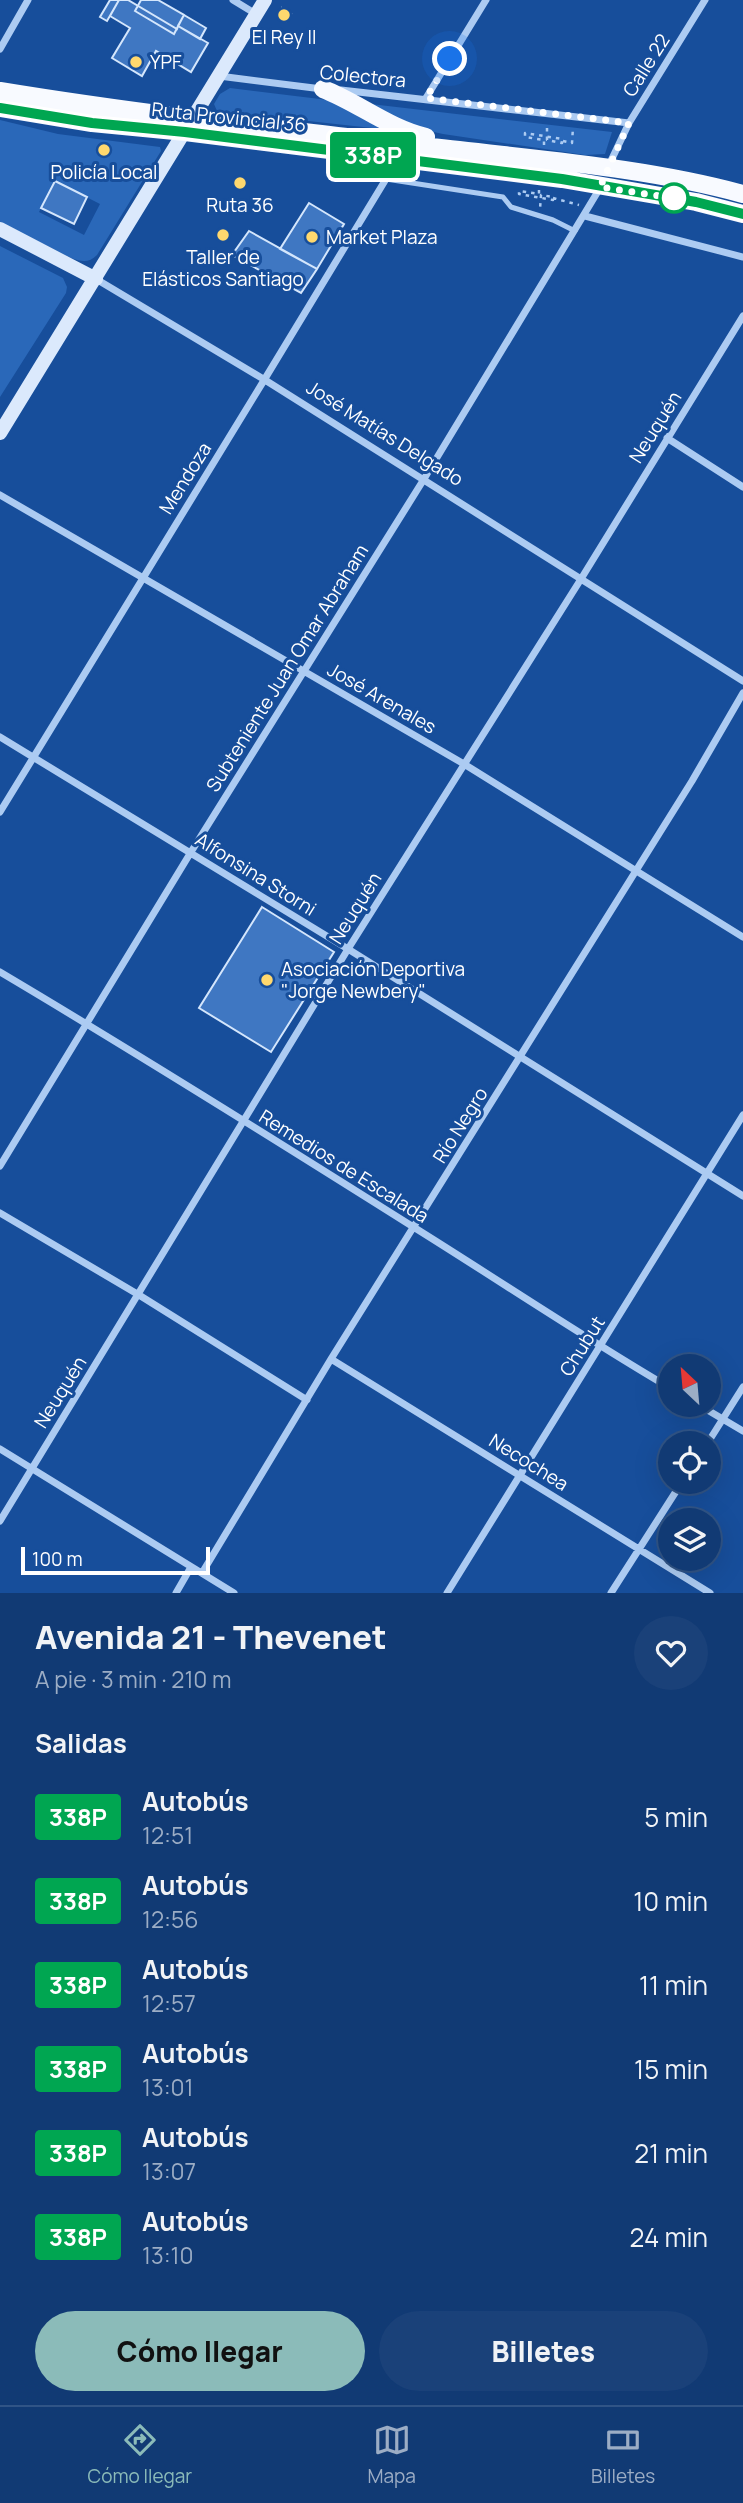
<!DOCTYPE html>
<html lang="es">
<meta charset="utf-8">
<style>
body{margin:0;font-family:Manrope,sans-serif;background:#1a4179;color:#f1f3f6;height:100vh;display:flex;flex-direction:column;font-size:26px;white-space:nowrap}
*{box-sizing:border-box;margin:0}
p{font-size:23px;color:#9cadc5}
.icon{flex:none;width:38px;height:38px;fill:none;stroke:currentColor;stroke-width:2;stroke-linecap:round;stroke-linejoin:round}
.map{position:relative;height:1593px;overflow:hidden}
.side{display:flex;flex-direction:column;background:#113a74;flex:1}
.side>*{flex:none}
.badge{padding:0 14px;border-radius:5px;font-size:24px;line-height:46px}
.needle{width:46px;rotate:334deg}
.buttons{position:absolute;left:658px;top:1354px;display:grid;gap:14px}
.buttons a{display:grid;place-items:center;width:63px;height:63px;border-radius:50%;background:#113a74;box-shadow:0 7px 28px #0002,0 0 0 2px #305486;font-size:35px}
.scale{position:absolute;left:21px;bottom:18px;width:189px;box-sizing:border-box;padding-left:7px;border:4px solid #fff;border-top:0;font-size:19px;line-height:24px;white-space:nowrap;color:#fff;-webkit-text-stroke:5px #174e9b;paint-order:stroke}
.you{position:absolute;width:35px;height:35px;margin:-18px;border:5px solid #fff;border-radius:50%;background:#1a73e8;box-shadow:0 0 0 10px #1a73e833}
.map>.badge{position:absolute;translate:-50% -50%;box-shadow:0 0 0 4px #fff}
h2{padding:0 35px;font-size:26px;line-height:63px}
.round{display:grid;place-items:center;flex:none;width:74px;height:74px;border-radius:37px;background:#1a4179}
.overview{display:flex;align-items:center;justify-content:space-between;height:119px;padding:0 35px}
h1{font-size:33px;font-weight:800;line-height:52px}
.action{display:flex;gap:14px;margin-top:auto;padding:14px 35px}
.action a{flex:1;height:80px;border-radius:42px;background:#8bbbb9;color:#111;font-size:28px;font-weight:800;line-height:80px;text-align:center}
.action a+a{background:#1a4179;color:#f1f3f6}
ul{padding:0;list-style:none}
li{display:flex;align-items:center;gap:21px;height:84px;padding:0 35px}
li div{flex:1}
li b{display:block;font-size:26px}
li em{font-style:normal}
li .badge{min-width:77px;font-weight:700;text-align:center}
.tabs{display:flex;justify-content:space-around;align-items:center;height:98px;border-top:2px solid #305486;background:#113a74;font-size:19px;color:#9cadc5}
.tabs a{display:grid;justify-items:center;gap:4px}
.tabs .on{color:#8bbbb9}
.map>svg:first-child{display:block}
.green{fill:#2a68b9;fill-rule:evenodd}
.building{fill:#3f77c2;stroke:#d4e6fc;stroke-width:2}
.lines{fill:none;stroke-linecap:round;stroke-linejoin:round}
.path{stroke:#accbf2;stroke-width:2.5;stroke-dasharray:3.5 5;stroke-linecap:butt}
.lane{stroke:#accbf2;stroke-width:5}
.street{stroke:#accbf2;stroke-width:7}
.secondary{stroke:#dbe9fc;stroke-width:14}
.primary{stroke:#f8faff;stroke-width:18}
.line-casing{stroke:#fff;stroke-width:16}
.line{stroke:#00a651;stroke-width:10}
.walk{stroke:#fff;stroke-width:7;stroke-dasharray:0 12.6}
.poi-dot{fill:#ffd86e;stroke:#174e9b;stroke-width:2.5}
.stop-dot{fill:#fff;stroke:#00a651;stroke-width:3.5}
.labels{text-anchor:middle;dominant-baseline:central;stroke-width:6;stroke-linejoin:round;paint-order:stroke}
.poi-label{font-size:19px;fill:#fff;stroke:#174e9b}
.street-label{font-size:19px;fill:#fff;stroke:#174e9b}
</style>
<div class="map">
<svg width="743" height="1593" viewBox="0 0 743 1593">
<rect width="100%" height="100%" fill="#174e9b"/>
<path class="green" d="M230,88L328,100L346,105L381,129L217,111L214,104L220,94Z
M362,103L612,132L605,154L585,155L443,134L411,127Z
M0,120L58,134L160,147L161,151L97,255C89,263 82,262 71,258L0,222ZM55,181L100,204L84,235L39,212Z
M0,246L63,278L67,287L66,293L0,397Z"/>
<path class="building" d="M110,0H119L107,21L100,17Z
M119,0H128L177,29L178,26L208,43L191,72L156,51L142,76L112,58L130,28L110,16Z
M141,0H158L184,15L174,34L135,11Z
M282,8L291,14L286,21L278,16Z
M184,15L206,28L200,39L178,26Z
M55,181L87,197L74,224L41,208Z
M309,203L344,224L317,269L280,249Z
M249,231L317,269L301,293L232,255Z
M262,907L334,952L271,1052L199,1008Z"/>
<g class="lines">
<path class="path" d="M563,141L572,143L573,127
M544,145V140L525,137V133L562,139V143L547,140V124
M539,190V194L519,191V194L553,200V197L541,195L540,209
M553,198L579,205"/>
<path class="lane" d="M386,179L503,197L511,207L553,220L575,231"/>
<path class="street" d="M233,0L256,14
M0,49L28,0
M219,76L322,89
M341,90L629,123
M426,98L486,0
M608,167L629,123L705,0
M585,216L743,257
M96,279L265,380L743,681
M667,438L743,487
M0,495L464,764L743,937
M0,737L348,949L743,1196
M0,812C128,600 259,391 386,179L391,159
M0,972C140,1055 277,1141 415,1228C500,1281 583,1337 670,1388
M0,1166L191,852L424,479L600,188
M0,1213L139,1295L307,1400
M331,1359L710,1593
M699,1405L743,1431
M707,1444L743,1387
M0,1449L234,1593
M0,1521L348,949L581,579L743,316
M202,1573L331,1359L692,781L743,693
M176,1593L191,1567
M447,1593L743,1115
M611,1593L682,1482"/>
<path class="secondary" d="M0,229L96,279
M0,433L265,0"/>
<path class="primary" d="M323,89C359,103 388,128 426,137
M0,91C152,116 306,132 459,150C554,161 651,169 743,194
M0,108L92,123L185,132L562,179L696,202L743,214"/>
</g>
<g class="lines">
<g class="line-casing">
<path id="line" d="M0,108L92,123L185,132L562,179L696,202L743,214"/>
</g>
<use href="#line" class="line"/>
<path class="walk" d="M450,59L426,98L629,123L600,187L680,199L674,198"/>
</g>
<g class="poi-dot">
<circle cx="284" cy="15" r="7"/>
<circle cx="136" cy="62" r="7"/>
<circle cx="104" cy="150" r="7"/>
<circle cx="240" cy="183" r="7"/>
<circle cx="223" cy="235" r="7"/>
<circle cx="312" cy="237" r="7"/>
<circle cx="267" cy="980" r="7"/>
</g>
<circle class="stop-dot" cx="674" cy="198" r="14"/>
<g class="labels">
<g class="poi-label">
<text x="284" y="37">El Rey II</text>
<text x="150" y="62" text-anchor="start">YPF</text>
<text x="104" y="172">Policía Local</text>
<text x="240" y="205">Ruta 36</text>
<text x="326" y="237" text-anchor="start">Market Plaza</text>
<text x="223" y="257">Taller de<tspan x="223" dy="22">Elásticos Santiago</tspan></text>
<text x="281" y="969" text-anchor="start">Asociación Deportiva<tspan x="281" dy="22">"Jorge Newbery"</tspan></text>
</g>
<g class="street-label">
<text transform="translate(646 65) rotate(-58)">Calle 22</text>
<text transform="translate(363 76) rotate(6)">Colectora</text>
<text transform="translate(229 117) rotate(6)">Ruta Provincial 36</text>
<text transform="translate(655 427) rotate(-58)">Neuquén</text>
<text transform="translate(385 433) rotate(32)">José Matías Delgado</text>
<text transform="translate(185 478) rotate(-58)">Mendoza</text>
<text transform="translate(287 668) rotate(-58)">Subteniente Juan Omar Abraham</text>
<text transform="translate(382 698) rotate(30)">José Arenales</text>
<text transform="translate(256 874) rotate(32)">Alfonsina Storni</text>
<text transform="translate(355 908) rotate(-58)">Neuquén</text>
<text transform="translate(460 1125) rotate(-58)">Río Negro</text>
<text transform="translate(344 1166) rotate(32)">Remedios de Escalada</text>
<text transform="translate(582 1346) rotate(-58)">Chubut</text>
<text transform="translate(60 1392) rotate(-58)">Neuquén</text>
<text transform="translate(529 1462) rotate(32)">Necochea</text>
</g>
</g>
</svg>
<div class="buttons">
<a><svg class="needle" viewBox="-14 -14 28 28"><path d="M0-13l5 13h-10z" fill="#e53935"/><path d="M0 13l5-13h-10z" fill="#9cadc5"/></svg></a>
<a><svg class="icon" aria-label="locate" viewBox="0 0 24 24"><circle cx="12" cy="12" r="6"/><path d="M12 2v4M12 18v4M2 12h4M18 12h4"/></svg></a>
<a><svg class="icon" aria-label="layers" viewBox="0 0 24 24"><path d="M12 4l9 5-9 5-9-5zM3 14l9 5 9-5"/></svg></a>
</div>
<div class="scale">100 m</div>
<div class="you" style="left:450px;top:59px"></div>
<b class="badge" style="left:373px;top:155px;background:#00a651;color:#fff">338P</b>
</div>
<section class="side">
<div class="overview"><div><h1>Avenida 21 - Thevenet</h1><p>A pie · 3 min · 210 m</p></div><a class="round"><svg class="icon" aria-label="heart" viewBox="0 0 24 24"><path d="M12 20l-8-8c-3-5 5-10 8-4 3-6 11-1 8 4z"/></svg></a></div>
<h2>Salidas</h2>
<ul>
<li><span class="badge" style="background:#00a651;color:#fff">338P</span><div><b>Autobús</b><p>12:51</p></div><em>5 min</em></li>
<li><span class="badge" style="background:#00a651;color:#fff">338P</span><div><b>Autobús</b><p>12:56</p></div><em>10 min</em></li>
<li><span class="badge" style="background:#00a651;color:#fff">338P</span><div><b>Autobús</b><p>12:57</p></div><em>11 min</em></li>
<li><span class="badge" style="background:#00a651;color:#fff">338P</span><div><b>Autobús</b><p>13:01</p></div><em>15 min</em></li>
<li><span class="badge" style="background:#00a651;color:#fff">338P</span><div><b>Autobús</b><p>13:07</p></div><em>21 min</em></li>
<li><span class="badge" style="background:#00a651;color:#fff">338P</span><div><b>Autobús</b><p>13:10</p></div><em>24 min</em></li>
</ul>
<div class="action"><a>Cómo llegar</a><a>Billetes</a></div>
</section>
<nav class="tabs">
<a class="on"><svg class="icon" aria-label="directions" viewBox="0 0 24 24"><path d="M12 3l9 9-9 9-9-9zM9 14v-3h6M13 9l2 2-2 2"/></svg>Cómo llegar</a>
<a><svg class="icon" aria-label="map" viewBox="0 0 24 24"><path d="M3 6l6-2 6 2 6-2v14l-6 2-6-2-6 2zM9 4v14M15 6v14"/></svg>Mapa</a>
<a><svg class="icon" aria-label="tickets" viewBox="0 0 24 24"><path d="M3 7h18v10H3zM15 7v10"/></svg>Billetes</a>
</nav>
